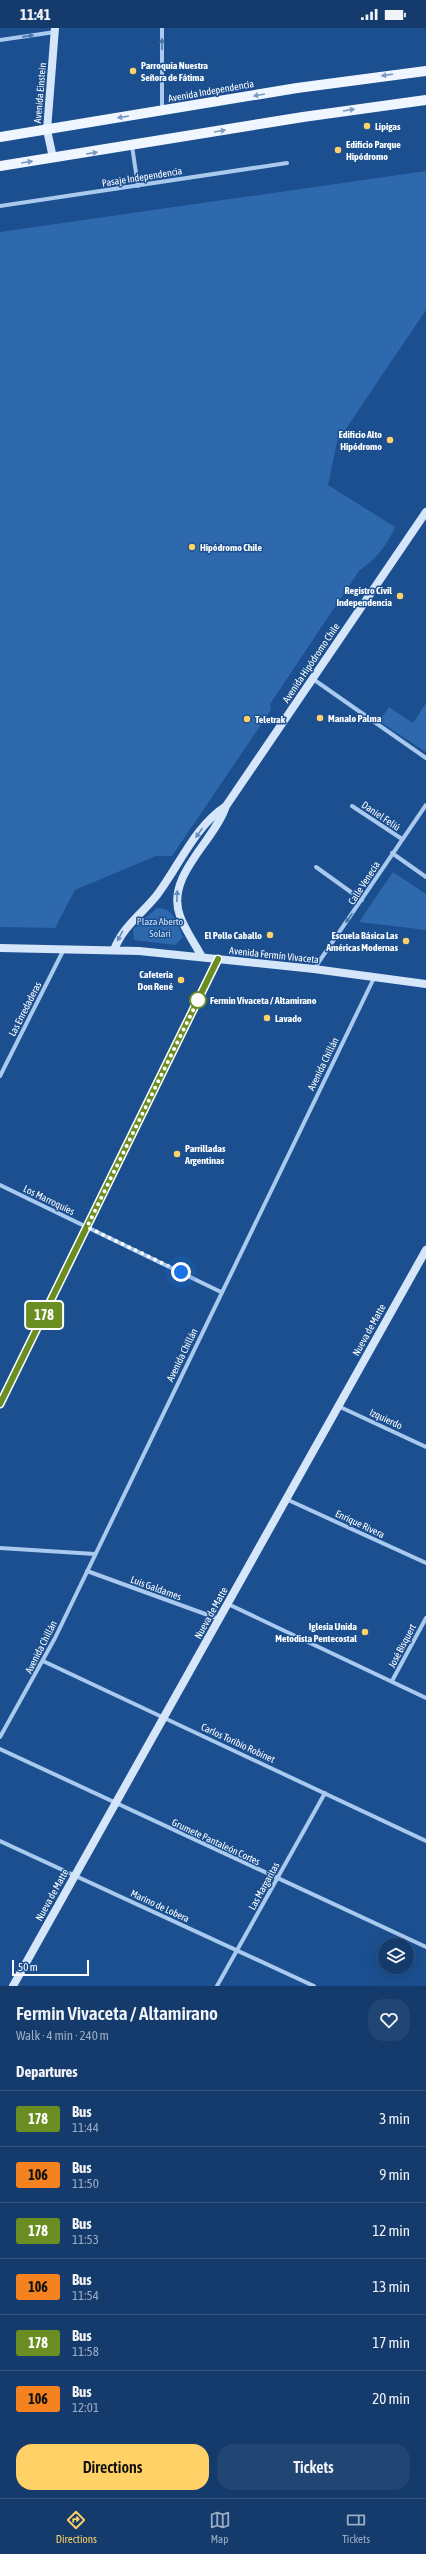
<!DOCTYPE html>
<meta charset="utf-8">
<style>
body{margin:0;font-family:"Asap Condensed",sans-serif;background:#214673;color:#f1f3f6;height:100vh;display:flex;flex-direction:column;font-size:15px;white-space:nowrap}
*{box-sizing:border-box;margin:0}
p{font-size:13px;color:#9dadc1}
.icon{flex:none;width:22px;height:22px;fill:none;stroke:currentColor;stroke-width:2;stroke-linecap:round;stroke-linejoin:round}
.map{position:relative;height:1958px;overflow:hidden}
.details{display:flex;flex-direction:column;background:#143b6b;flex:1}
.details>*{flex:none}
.badge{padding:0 8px;border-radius:3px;font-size:14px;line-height:26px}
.controls{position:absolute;left:378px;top:1910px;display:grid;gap:8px}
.controls a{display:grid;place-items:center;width:36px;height:36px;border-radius:50%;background:#143b6b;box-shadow:0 4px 16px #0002,0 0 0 1px #33557e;font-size:20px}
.scale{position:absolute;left:12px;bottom:10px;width:77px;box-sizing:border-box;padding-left:4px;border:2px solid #fff;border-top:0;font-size:11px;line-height:14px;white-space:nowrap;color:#fff;-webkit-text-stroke:3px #1b4f8f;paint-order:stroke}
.you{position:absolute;width:20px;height:20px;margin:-10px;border:3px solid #fff;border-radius:50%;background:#1a73e8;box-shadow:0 0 0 6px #1a73e833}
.map>.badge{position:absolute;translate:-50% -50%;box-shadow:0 0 0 2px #fff}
h2{padding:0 16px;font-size:15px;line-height:36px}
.round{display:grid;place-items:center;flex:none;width:42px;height:42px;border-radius:16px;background:#214673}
.headline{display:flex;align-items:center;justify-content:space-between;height:68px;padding:0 16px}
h1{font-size:19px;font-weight:600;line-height:30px}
.button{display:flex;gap:8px;margin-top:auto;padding:8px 16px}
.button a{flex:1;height:46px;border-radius:16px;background:#ffd166;color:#111;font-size:16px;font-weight:600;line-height:46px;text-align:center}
.button a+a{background:#214673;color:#f1f3f6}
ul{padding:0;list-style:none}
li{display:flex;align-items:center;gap:12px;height:56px;padding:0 16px;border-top:1px solid #33557e}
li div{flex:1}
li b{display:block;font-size:15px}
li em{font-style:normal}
li .badge{min-width:44px;font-weight:700;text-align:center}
.status{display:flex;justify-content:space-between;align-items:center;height:28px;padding:0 20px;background:#143b6b;direction:ltr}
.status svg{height:11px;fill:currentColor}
.tab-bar{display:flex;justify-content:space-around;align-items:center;height:56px;border-top:1px solid #33557e;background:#143b6b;font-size:11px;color:#9dadc1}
.tab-bar a{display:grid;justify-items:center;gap:2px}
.tab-bar .selected{color:#ffd166}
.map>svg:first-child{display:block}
.green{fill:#2e69ad}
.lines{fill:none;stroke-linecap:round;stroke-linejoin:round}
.street{stroke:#a9c9ee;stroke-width:4}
.secondary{stroke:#d6e6fa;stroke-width:8}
.primary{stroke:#f0f6ff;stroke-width:10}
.oneway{fill:#4674ac}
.oneway2{fill:#7b9ac1}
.oneway3{fill:#668bba}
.line-casing{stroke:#fff;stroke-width:9}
.line{stroke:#6b8e23;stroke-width:6}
.walk{stroke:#fff;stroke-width:4;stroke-dasharray:0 7.2}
.poi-dot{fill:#ffd166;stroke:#1b4f8f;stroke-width:1.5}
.stop-dot{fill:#fff;stroke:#6b8e23;stroke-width:2}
.labels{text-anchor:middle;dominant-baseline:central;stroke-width:3;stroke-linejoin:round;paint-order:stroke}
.poi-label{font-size:10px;font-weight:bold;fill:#fff;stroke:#1b4f8f;text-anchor:start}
.street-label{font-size:10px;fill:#fff;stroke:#1b4f8f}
.park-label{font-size:10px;fill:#cfe3fa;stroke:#1b4f8f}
.stop-label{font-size:10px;font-weight:bold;fill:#fff;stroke:#1b4f8f;text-anchor:start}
</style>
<div class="status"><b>11:41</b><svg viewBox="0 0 49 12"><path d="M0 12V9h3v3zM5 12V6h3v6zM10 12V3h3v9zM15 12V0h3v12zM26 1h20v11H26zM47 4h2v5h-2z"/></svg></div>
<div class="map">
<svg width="426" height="1958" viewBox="0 0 426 1958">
<rect width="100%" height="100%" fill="#1b4f8f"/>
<path class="green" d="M426,143V282L337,414L328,457L395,499C386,519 377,530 359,543L270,676L271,682L172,828H156L75,862L55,900L0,899V204Z
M426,675V724L379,693L389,679L413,695Z
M393,844L426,866V902L359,894Z
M157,880C174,880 177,895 183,909L175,917L134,912L133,901Z"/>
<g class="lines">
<path class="street" d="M162,0V83
M0,12L55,4
M132,118L138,158
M0,178L287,135
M313,651L426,730
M352,778L402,811
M392,825L426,849
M316,839L362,872
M314,941L426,777
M0,1048L64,921
M0,1157L221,1264
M0,1375L218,931
M338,1378L426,1419
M286,1471L426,1535
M0,1520L95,1526
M87,1543L219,1591
M228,1576L426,1670
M43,1633L426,1813
M392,1653L426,1590
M0,1709L55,1610L374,950
M0,1721L426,1919
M0,1813L314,1958
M217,1958L325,1765"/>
<path class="secondary" d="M53,130L47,102L55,0
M0,920L139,923L314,941L426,956
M114,922C123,898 142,886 157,867C179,838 195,798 226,778
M202,929C195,916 185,902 180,888C165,848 214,814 226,778L426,484
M13,1958L426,1222"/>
<path class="primary" d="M0,109L297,60L426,43
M0,138L303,89L426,72"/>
</g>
<defs><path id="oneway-solid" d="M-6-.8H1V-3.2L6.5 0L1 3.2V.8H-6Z"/></defs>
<g class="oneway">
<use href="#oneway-solid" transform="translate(28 8) rotate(-8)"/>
<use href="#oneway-solid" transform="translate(162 16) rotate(-90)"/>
<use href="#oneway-solid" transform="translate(349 890) rotate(125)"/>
</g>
<g class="oneway2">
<use href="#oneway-solid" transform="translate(387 47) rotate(172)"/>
<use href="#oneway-solid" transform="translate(259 67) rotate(170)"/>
<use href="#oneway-solid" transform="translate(349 82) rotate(-9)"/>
<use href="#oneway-solid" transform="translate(123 89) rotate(171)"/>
<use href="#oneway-solid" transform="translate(220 103) rotate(-10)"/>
<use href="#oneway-solid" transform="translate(92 125) rotate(-9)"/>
<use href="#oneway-solid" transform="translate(27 134) rotate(-9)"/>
</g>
<g class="oneway3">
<use href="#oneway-solid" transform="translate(199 805) rotate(125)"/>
<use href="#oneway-solid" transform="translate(177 868) rotate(-88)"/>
<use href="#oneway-solid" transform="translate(120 908) rotate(118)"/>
</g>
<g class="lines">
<g class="line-casing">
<path id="line" d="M0,1376L218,931"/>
</g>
<use href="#line" class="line"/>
<path class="walk" d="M181,1244L87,1199L201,966L198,972"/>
</g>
<g class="poi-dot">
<circle cx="133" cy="43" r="4"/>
<circle cx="367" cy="98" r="4"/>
<circle cx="338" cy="122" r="4"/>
<circle cx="390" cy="412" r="4"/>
<circle cx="192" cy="519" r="4"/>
<circle cx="400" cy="568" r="4"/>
<circle cx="320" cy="690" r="4"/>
<circle cx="247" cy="691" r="4"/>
<circle cx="270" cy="907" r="4"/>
<circle cx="406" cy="913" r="4"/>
<circle cx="181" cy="952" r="4"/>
<circle cx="267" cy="990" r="4"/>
<circle cx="177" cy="1126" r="4"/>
<circle cx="365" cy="1604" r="4"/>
</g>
<circle class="stop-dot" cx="198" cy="972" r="8"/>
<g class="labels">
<g class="poi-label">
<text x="141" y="37">Parroquia Nuestra<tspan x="141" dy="12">Señora de Fátima</tspan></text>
<text x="375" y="98">Lipigas</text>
<text x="346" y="116">Edificio Parque<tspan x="346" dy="12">Hipódromo</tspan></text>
<text x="382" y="406" text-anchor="end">Edificio Alto<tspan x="382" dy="12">Hipódromo</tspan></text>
<text x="200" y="519">Hipódromo Chile</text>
<text x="392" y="562" text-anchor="end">Registro Civil<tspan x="392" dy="12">Independencia</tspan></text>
<text x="328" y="690">Manalo Palma</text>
<text x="255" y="691">Teletrak</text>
<text x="262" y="907" text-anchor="end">El Pollo Caballo</text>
<text x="398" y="907" text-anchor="end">Escuela Básica Las<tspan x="398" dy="12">Américas Modernas</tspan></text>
<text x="173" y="946" text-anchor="end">Cafetería<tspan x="173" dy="12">Don René</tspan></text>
<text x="275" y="990">Lavado</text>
<text x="185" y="1120">Parrilladas<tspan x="185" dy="12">Argentinas</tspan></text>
<text x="357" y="1598" text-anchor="end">Iglesia Unida<tspan x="357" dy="12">Metodista Pentecostal</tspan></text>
</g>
<g class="street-label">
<text transform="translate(211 63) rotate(-10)">Avenida Independencia</text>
<text transform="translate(40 65) rotate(-85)">Avenida Einstein</text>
<text transform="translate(142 149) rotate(-9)">Pasaje Independencia</text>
<text transform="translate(311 635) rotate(-56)">Avenida Hipódromo Chile</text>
<text transform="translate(381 788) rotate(34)">Daniel Feliú</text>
<text transform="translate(364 855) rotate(-57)">Calle Venecia</text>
<text transform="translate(274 927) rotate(6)">Avenida Fermín Vivaceta</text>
<text transform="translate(25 981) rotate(-63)">Las Enredaderas</text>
<text transform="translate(323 1036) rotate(-64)">Avenida Chillán</text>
<text transform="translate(49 1172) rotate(26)">Los Marroquíes</text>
<text transform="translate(369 1302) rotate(-61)">Nueva de Matte</text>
<text transform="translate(182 1327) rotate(-64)">Avenida Chillán</text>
<text transform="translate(386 1391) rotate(25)">Izquierdo</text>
<text transform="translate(360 1496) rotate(25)">Enrique Rivera</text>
<text transform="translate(156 1560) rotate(20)">Luis Galdames</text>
<text transform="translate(211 1585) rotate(-61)">Nueva de Matte</text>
<text transform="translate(402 1618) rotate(-62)">José Bisquert</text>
<text transform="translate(41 1619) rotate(-63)">Avenida Chillán</text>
<text transform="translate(238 1715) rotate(25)">Carlos Toribio Robinet</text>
<text transform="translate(216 1814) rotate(25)">Grumete Pantaleón Cortes</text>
<text transform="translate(264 1858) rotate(-61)">Las Margaritas</text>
<text transform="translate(52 1867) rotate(-61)">Nueva de Matte</text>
<text transform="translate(160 1878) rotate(25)">Marino de Lobera</text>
</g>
<g class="park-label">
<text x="160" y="893">Plaza Aberto<tspan x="160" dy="12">Solari</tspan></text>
</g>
<g class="stop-label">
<text x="210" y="972">Fermin Vivaceta / Altamirano</text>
</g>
</g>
</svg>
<div class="controls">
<a><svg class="icon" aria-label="layers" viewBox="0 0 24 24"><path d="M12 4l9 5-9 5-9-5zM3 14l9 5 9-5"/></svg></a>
</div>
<div class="scale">50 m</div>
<div class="you" style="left:181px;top:1244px"></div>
<b class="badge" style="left:44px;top:1287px;background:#6b8e23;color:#fff">178</b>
</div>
<section class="details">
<div class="headline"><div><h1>Fermin Vivaceta / Altamirano</h1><p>Walk · 4 min · 240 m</p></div><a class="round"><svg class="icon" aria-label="heart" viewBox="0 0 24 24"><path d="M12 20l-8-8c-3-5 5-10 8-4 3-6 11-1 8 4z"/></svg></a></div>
<h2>Departures</h2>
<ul>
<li><span class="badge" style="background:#6b8e23;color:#fff">178</span><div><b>Bus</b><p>11:44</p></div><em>3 min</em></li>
<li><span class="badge" style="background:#f58220;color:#111">106</span><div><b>Bus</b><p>11:50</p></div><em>9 min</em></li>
<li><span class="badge" style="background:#6b8e23;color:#fff">178</span><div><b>Bus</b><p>11:53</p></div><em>12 min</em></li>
<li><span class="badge" style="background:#f58220;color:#111">106</span><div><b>Bus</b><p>11:54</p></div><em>13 min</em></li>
<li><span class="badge" style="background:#6b8e23;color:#fff">178</span><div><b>Bus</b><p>11:58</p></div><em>17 min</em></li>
<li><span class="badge" style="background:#f58220;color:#111">106</span><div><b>Bus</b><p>12:01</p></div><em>20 min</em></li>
</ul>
<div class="button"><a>Directions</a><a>Tickets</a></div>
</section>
<nav class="tab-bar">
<a class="selected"><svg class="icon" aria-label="directions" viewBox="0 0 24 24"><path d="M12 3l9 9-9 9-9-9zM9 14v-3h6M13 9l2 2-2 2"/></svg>Directions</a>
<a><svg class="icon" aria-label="map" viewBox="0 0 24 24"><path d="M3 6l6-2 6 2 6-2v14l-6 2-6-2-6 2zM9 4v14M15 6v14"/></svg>Map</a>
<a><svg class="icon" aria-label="tickets" viewBox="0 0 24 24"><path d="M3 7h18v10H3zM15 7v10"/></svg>Tickets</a>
</nav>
